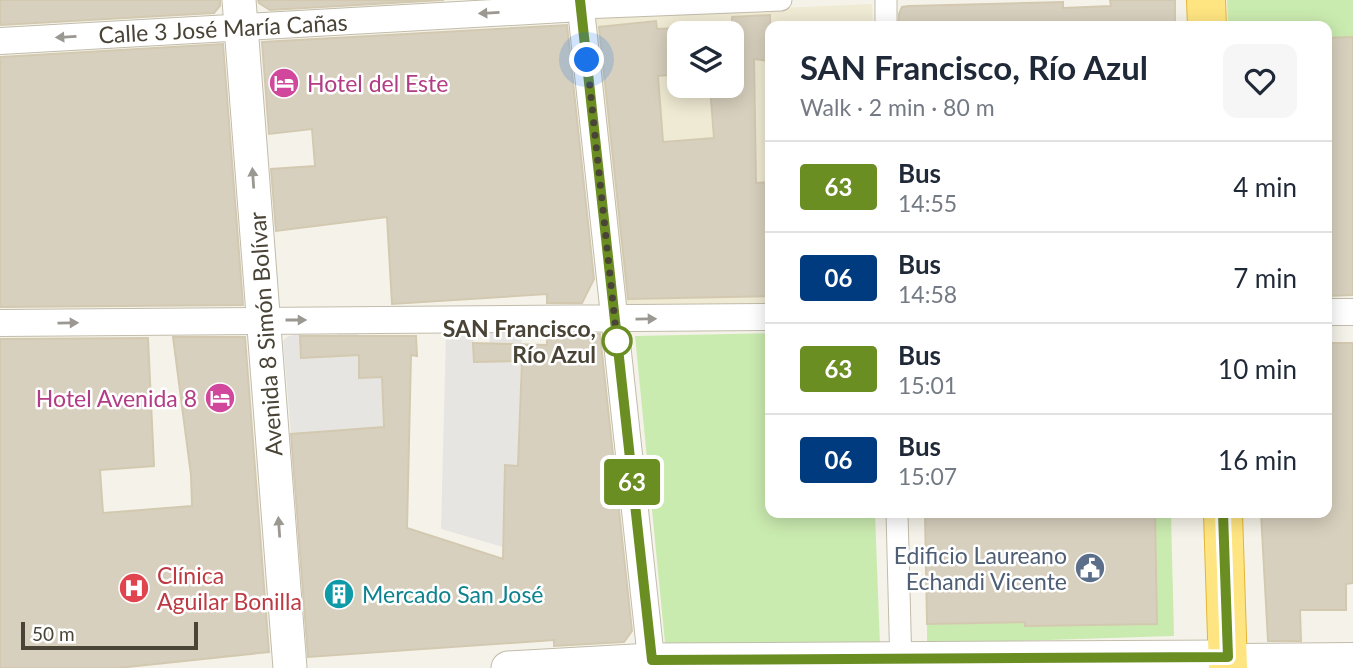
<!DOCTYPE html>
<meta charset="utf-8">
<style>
body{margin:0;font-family:Lato,sans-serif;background:#f6f6f7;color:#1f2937;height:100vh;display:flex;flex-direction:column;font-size:26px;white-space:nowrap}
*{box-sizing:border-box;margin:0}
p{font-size:23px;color:#747a83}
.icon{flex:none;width:38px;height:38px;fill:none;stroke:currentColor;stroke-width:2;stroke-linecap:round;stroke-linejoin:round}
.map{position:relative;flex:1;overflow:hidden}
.details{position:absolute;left:765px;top:21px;width:567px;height:497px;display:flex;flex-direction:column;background:#fff;border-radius:14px;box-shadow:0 4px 18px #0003}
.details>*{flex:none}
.badge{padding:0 14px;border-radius:5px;font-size:24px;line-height:46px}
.controls{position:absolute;left:667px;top:21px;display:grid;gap:14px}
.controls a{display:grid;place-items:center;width:77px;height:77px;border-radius:14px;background:#fff;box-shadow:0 4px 18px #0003;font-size:35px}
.scale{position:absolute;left:21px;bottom:18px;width:177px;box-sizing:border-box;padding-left:7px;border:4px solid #4a4437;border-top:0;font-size:19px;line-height:24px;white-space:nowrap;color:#4a4437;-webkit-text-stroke:5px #fff;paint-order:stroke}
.you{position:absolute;width:35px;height:35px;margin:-18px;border:5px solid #fff;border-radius:50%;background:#1a73e8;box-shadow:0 0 0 10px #1a73e833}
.map>.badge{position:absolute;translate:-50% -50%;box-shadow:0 0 0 4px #fff}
.round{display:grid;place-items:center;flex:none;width:74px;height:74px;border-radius:14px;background:#f6f6f7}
.head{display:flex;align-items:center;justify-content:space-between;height:119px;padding:0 35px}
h1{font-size:33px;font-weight:700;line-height:52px}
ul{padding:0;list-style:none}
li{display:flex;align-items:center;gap:21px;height:91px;padding:0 35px;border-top:2px solid #e0e1e3}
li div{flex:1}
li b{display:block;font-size:26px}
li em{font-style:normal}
li .badge{min-width:77px;font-weight:700;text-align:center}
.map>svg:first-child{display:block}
.education{fill:#efead3;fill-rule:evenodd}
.green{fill:#caebb0}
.parking{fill:#e7e5e1}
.building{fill:#d8d0be;stroke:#d3c9b1;stroke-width:2}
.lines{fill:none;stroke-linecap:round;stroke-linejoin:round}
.pedestrian-casing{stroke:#c1bcab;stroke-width:23}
.minor-casing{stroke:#c1bcab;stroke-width:28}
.tertiary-casing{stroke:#c1bcab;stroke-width:35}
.trunk-casing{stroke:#e5b634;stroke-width:40}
.pedestrian{stroke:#fff;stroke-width:21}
.minor{stroke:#fff;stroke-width:26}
.tertiary{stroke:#fff;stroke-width:33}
.trunk{stroke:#ffe581;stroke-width:38}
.oneway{fill:#9b9891}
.line-casing{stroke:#fff;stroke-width:16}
.line{stroke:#6b8e23;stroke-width:10}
.walk{stroke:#4a4437;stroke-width:7;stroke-dasharray:0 12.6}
.stop-dot{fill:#fff;stroke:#6b8e23;stroke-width:3.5}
.labels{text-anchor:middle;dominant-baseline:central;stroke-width:5;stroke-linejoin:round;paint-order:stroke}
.street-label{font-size:23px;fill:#4a4437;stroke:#fff}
.hotel-label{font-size:23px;fill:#b23c85;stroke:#fff;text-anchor:start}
.stop-label{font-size:23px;font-weight:bold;fill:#4a4437;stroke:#fff;text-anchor:end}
.service-label{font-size:23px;fill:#4e5e75;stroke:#fff;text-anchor:end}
.health-label{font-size:23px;fill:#be3a42;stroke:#fff;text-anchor:start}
.culture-label{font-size:23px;fill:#0d838f;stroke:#fff;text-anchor:start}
</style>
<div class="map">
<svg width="1353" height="668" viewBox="0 0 1353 668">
<rect width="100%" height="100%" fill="#f5f3e9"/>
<path class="education" d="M872,4L873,26H770V304L622,307L595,16ZM679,33H732V86H679Z"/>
<path class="green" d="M1227,0H1353V37L1327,38L1326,26H1228Z
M770,333V513H875L880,646L665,643L635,336Z
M1004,513H1023L1025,626L1157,624L1155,513H1171L1174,636L927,644V624L1006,622Z"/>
<path class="parking" d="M490,329H522L518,466H505L503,547L441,529L446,331L473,330L474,362H489Z
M358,332L359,377H382L383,450L361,429L291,434L283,341L288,336L300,334L301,358L338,356L337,333Z"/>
<path class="building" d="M0,0H220V6L214,13L0,25Z
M258,0H444L270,10L259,3Z
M1110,0H1175V26H899V14L902,7L909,6L1063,2V8L1111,6Z
M770,15V61L754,59L756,183L770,182V296L628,299L599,27L656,21L657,29L679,28V74L658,76L663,142L714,138L710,86H732V17Z
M567,25L594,279L582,303H547V294L392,304L387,217L276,231L271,169L315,166L312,129L269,134L262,42Z
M1353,37V295L1326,296V38Z
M223,44L243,305L0,307V57Z
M547,334H600L632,631L624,642L554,646V640L308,657L291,434L384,427L382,377L359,378V355L301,358L300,336H416L417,356L411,355L407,528L503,559L505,465L518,466L522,361L474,362L473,343L547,345Z
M173,337H245L269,652L118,668H0V339L148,338L154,466L100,470L103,513L192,506L191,475Z
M1326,343H1353V583L1346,584V610H1300L1301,641H1268L1261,513H1326Z
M925,513H1155L1157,624L1025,626V622L927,624Z"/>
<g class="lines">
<g class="pedestrian-casing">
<path id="pedestrian" d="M886,0V26
M581,8L781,0
M897,513L901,668"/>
</g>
<g class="minor-casing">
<path id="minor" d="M580,0L652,668
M0,41L581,8
M1326,312H1353
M0,323L770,317
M1228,657L1353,656"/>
</g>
<g class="tertiary-casing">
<path id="tertiary" d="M239,0L290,668
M508,668L652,660L1228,657"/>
</g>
<g class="trunk-casing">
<path id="trunk" d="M1206,0L1207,26
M1223,513L1228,668"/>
</g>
<use href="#pedestrian" class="pedestrian"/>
<use href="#minor" class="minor"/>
<use href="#tertiary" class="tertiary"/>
<use href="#trunk" class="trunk"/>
</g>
<defs><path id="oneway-solid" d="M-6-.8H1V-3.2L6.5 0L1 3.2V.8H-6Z" transform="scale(1.75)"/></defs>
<g class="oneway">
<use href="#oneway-solid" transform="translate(489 13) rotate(177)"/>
<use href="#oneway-solid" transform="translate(66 37) rotate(177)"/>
<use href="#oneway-solid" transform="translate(253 178) rotate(-94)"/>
<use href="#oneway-solid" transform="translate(646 319) rotate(-1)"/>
<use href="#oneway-solid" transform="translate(296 320)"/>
<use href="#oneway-solid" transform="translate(68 323) rotate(-1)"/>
<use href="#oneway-solid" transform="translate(279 527) rotate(-94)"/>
</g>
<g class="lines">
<g class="line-casing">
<path id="line" d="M580,0L652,660L1228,657L1223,513"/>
</g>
<use href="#line" class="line"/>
<path class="walk" d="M587,60L617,341"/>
</g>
<defs>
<g id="hotel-disc" transform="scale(1.575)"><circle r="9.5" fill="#d1479c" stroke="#fff"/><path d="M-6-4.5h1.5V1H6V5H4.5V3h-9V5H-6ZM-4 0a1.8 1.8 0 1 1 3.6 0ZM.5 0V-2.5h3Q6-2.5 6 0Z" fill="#fff"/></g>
<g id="civic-disc" transform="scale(1.575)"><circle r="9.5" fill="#5c6f8a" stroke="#fff"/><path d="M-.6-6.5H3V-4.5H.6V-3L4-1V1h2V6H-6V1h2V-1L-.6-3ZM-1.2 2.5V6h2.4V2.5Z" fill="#fff"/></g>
<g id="hospital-disc" transform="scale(1.575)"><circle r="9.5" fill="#e0444e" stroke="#fff"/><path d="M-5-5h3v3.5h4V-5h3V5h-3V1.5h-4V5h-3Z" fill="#fff"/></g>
<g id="building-disc" transform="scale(1.575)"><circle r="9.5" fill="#0f9aa8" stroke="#fff"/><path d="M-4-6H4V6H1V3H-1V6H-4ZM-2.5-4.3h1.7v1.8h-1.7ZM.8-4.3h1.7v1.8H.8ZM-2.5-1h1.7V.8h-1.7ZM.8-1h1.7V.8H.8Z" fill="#fff"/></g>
</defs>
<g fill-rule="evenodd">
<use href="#hotel-disc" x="284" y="83"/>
<use href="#hotel-disc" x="220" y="398"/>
<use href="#civic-disc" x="1090" y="568"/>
<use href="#hospital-disc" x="134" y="588"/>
<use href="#building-disc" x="339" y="594"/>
</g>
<circle class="stop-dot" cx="617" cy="341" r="14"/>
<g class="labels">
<g class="street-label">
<text transform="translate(223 28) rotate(-3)">Calle 3 José María Cañas</text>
<text transform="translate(265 334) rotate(-94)">Avenida 8 Simón Bolívar</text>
</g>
<g class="hotel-label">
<text x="307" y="83">Hotel del Este</text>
<text x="197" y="398" text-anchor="end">Hotel Avenida 8</text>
</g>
<g class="stop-label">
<text x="596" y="328">SAN Francisco,<tspan x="596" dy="26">Río Azul</tspan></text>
</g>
<g class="service-label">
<text x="1067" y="555">Edificio Laureano<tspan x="1067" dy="26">Echandi Vicente</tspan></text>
</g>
<g class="health-label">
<text x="157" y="575">Clínica<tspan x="157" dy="26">Aguilar Bonilla</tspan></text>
</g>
<g class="culture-label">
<text x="362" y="594">Mercado San José</text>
</g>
</g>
</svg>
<div class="controls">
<a><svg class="icon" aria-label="layers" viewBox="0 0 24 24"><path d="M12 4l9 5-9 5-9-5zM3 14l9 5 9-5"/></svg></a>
</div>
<div class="scale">50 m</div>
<div class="you" style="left:587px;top:60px"></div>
<b class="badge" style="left:632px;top:482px;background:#6b8e23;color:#fff">63</b>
<section class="details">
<div class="head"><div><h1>SAN Francisco, Río Azul</h1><p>Walk · 2 min · 80 m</p></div><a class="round"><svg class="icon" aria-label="heart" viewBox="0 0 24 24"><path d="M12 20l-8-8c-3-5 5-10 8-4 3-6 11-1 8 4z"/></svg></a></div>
<ul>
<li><span class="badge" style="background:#6b8e23;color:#fff">63</span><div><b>Bus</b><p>14:55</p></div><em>4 min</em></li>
<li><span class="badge" style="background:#003b80;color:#fff">06</span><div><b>Bus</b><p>14:58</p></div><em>7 min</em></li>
<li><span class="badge" style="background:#6b8e23;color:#fff">63</span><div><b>Bus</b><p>15:01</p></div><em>10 min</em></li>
<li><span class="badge" style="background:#003b80;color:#fff">06</span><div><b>Bus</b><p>15:07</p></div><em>16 min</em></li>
</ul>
</section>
</div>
